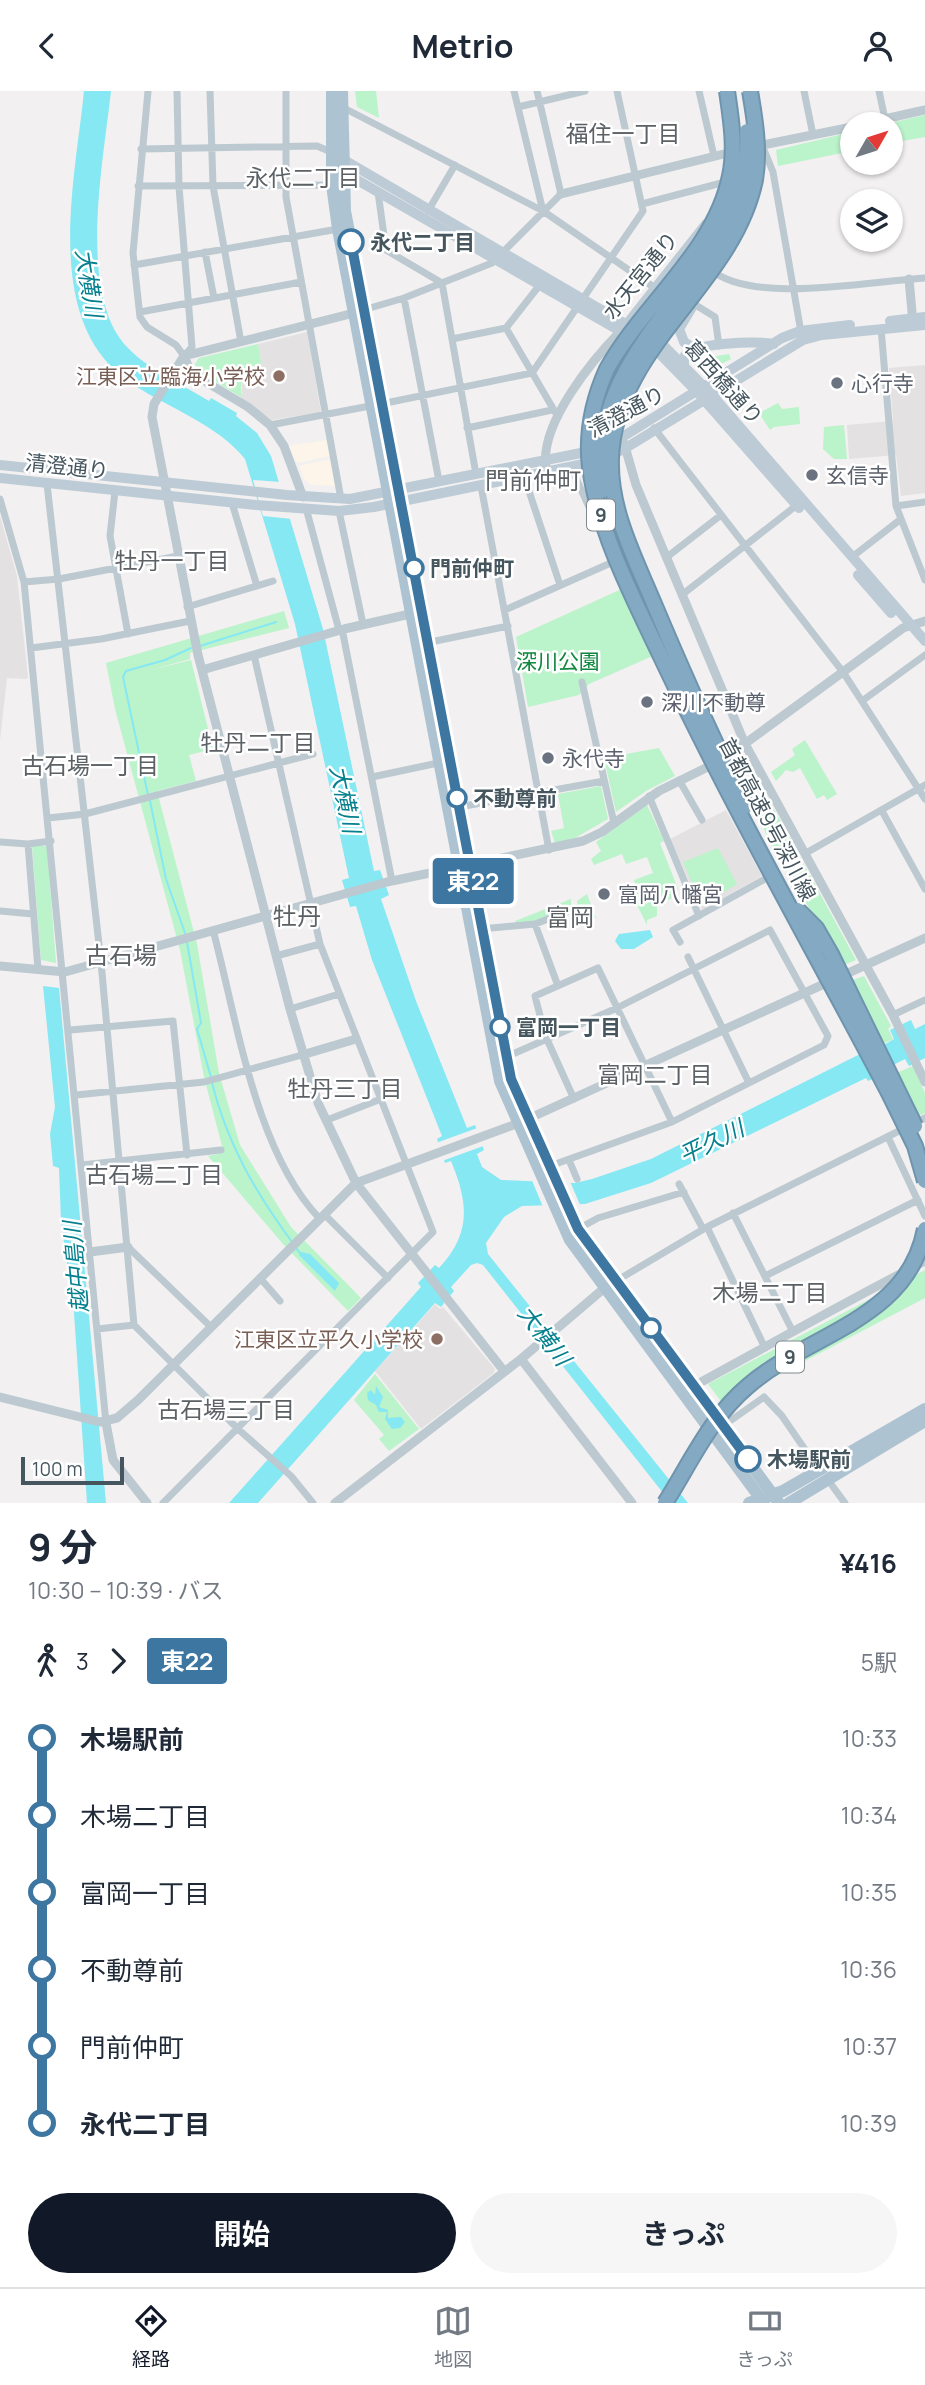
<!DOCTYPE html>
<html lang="ja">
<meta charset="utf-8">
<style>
body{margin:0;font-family:Manrope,"Noto Sans JP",sans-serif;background:#f6f6f7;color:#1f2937;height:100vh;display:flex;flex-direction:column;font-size:26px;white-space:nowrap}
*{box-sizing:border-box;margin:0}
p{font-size:23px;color:#747a83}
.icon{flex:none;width:38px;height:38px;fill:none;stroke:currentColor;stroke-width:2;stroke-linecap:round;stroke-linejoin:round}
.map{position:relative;height:1412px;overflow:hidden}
.drawer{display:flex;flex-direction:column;background:#fff;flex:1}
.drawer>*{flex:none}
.badge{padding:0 14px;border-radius:5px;font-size:24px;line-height:46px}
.needle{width:46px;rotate:51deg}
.buttons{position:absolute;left:840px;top:21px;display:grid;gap:14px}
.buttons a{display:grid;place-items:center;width:63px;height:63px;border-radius:50%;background:#fff;box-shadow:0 2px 5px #0004;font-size:35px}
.scale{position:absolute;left:21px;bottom:18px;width:103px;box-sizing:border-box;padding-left:7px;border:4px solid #46565f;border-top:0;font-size:19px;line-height:24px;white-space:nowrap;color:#46565f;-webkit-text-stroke:5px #fff;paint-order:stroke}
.map>.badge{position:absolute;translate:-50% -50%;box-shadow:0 0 0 4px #fff}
.legs{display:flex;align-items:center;gap:10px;height:77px;padding:0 28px;font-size:23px}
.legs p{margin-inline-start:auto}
.summary{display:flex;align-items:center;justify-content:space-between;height:119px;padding:0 28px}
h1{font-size:38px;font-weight:700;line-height:52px}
.cta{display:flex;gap:14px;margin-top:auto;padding:14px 28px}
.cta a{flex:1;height:80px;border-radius:42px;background:#111827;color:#fff;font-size:28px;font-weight:700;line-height:80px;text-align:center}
.cta a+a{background:#f6f6f7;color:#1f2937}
ul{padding:0 28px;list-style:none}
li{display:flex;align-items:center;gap:24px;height:77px;font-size:26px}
li i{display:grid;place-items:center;width:10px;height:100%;margin:0 9px;background:currentColor}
li i::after{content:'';width:18px;height:18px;margin:-9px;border:5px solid;border-radius:50%;background:#fff}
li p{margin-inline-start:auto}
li:first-child i{background:linear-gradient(#0000 50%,currentColor 0)}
li:last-child i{background:linear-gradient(currentColor 50%,#0000 0)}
header{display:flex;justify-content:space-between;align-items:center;height:91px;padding:0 28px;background:#fff;font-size:32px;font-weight:700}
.dock{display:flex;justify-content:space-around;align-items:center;height:98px;border-top:2px solid #e0e1e3;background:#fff;font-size:19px;color:#747a83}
.dock a{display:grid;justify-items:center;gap:4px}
.dock .on{color:#111827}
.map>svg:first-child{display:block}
.commercial{fill:#fdf5e9}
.education{fill:#e4e1e2}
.green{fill:#bbf3cb}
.water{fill:#85e8f3}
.pier{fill:#f2f0f0}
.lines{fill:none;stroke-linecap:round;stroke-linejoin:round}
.stream{stroke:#85e8f3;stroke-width:2}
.motorway-casing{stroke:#6f94ae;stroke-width:18}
.minor{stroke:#bcc9d0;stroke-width:7}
.tertiary{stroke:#bcc9d0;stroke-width:9}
.secondary{stroke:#bccbd5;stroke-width:10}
.primary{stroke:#aec3d1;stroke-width:12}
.motorway{stroke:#84a9c2;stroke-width:14}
.motorway-bridge-casing{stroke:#6f94ae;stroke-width:18;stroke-linecap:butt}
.motorway-bridge{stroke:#84a9c2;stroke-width:14}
.line-1-casing{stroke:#fff;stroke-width:16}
.line-1{stroke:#3d76a1;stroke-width:10}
.stop-1-dot{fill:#fff;stroke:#3d76a1;stroke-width:3.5}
.education-dot{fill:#8d6e63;stroke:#fff;stroke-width:2.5}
.worship-dot{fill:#6b7280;stroke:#fff;stroke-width:2.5}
.labels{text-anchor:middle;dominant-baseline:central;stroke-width:5;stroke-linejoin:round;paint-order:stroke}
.shield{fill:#fff;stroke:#7e898f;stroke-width:2}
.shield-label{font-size:19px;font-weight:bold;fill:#46565f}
.stop-label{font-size:21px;font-weight:bold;fill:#46565f;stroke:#fff;text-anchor:start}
.street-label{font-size:21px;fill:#46565f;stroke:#fff}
.education-label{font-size:21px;fill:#785e54;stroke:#fff;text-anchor:end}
.worship-label{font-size:21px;fill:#5b616d;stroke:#fff;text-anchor:start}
.park-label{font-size:21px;fill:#10873e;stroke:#fff}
.neighbourhood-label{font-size:23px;fill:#5c6165;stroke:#fff}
.water-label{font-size:23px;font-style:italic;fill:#05808e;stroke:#fff}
.quarter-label{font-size:24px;fill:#5c6165;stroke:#fff}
</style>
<header><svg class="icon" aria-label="back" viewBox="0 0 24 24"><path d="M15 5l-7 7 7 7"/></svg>Metrio<svg class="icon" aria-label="person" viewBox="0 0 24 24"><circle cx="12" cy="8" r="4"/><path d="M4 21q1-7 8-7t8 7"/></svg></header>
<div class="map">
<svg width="925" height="1412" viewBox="0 0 925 1412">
<rect width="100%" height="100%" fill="#f2f0f0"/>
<path class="commercial" d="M327,349L330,365L297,372L288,355Z
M331,368L336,395L311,394L304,388L299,375Z"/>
<path class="education" d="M307,241L321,321L272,329L241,307L243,283L256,274L262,275L258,253Z
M925,274V402L901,405L896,364L849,368L847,334L893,330L889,277Z
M0,425L17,485L28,586L26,588L7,587L0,649Z
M726,719L762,785L702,819L670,748Z
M435,1213L440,1218L443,1216L495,1278L494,1282L421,1338L375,1280Z"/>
<path class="green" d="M355,0H376L379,27L357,16Z
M925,24V46L891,52V33H886Z
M852,41V60L778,75L776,59Z
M258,253L262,275C242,271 241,290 241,306L196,279L195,273L199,267Z
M729,263L731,268L706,281L699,279L691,269Z
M778,312L782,318L799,316L800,333L774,336L770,339L759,322Z
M844,334L847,368H834L823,358L824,336Z
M626,496L655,564L589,593L579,604L528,616L516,546Z
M284,520L289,537L190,562V568L151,579L191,569L213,658L189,664L196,690L157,700L197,853L219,982L240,1054L291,1136L361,1207L348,1220L283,1153L208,1065L223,1062L222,1055L204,986L180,859L115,618L106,572Z
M805,649L837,703L827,709L824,704L817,708L800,677L793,681L786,679L776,690L771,681L795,664L792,658Z
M659,657L675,685L646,700L616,721L604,667Z
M601,695L608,728L575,747L555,752L551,740L564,737L558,703Z
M767,705L856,869L839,876L791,782L780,769L755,721Z
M647,714L664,750L660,752L678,798L672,807L657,815V825L647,829V834L634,808L637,799L634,789L653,782L647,766L626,773L622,763L594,774L591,768L601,760L596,751Z
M32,755H47L56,872L41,869Z
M718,757L737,793L702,815L683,771Z
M587,803L596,827L582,831L577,810Z
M571,808V816L533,831L516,833L515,830Z
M864,885L891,935L888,938L893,948L881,954L847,891Z
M913,975L925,1002V1022L915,1027L894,983Z
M925,1179V1207L723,1313L708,1293Z
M375,1283L419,1338L389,1360L379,1348L384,1344L354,1309Z"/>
<path class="water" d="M84,0H111C104,67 76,205 128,257C149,279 183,294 209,310L211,307L237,322L236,325L257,342L271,365L323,538L374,780L380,779L389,804L381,808L416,910L467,1037L475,1034L484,1059L477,1063L482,1076L501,1089L575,1092L592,1088L651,1068L880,953L882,955L894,948L890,939L911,929L915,938L925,933V967L909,975L905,968L893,974L895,978L868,990L866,987L651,1092L585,1113L522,1115L504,1126L486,1152L488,1163L688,1412H671L483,1174L477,1172L471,1174L451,1196L454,1200L441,1216L435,1212L258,1412H229L421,1196L418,1192L435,1174L439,1177C472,1142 468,1111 451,1070L445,1072L437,1048L442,1045L372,869L356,815L350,816L342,789L349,787L295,533L245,368C218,334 169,317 134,294C40,235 75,92 84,0Z
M650,839L653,846L634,858H621L615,850L619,843Z
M43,895L59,897L106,1412H87L74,1222L61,1130L59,1077L53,1075L50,1043L55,1016Z
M301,1161L310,1163L339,1192L335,1200L299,1164Z
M376,1295L383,1306L379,1316L388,1319V1327L401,1326L405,1331L400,1337L392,1338L385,1328L387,1321H379L376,1314L368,1309L367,1302L371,1299L375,1304Z"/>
<path class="pier" d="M253,389L281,391L292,428L263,425Z
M480,1036L486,1054L442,1070L436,1052Z
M531,1087L569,1088L581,1116H543Z"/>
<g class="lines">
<path class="stream" d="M200,555L276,531
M148,704L123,586L126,580L165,569L191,557
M150,710L166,788L185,842
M187,851L201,932L197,938L211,986
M212,992C227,1052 255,1101 292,1151
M295,1156L300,1162"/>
<g class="motorway-casing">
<path id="motorway" d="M614,435L644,509L660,535"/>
</g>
<path class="minor" d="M148,0L133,162L140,226L147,236L176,254L184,265L192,256L179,96L177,0
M210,0L213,95L241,251
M286,0V106L341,408
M514,0L543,120
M699,0L714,65
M804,0L813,44
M879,0L885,28
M342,16L543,120L655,197
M518,16L585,0
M762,54L773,81L801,241
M141,58L317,55L331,61
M138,95L335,94
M378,101L386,159L442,192L476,383
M642,113L725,91
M428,120L455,74
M205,161L214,207
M134,174L338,138
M711,179C754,214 871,190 925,187
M542,191L506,237L558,326
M404,207L439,390
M694,213L715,226L719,255
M363,219L404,207L492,172L561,103L537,0
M140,221L301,191
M881,237L896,415L925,489
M452,248L506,237
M381,313L532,282L643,120L617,0
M270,334L370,315
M467,337L552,319
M654,337L843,581L925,708
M571,376L597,434
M524,385L560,494
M47,393L101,871L134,1234
M481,395L549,759
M115,400L110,445L128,543
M0,408L24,491L106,1332
M232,412L257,495
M896,415L925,411
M306,417L339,539L343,543L392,790
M339,420L363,533
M667,466L721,424
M852,466L901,428
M24,491L59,488L178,465
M683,503L797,414
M187,516L273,490
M505,519L613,471L610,465
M426,552L508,535
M31,557L101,548L190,530
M582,591L614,732
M862,610L925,564
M372,686L438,672
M679,689L702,729
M649,705L699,825
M459,716L604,690
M882,720L925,798
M48,727L85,723L313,663
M0,751L28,753L51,750
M28,753L38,878
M806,762L925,694
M0,820L33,823
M535,833L558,895
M481,838L535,833L577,817
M213,839C237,928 255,1061 320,1128
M680,851L673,839L765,788
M276,865L320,853
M688,866L749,992
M290,918L339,903
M893,924L925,909
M70,939L173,930L187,1064
M506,966L617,917L770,839L828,945L824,954L672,1031L550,1075
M76,1004L204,991L302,964
M574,1008L545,944L535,905L598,877L672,1031
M327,1029L381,1008
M888,1046L925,1125
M569,1069L577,1088
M82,1074L221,1059
M679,1093L703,1138
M733,1122L792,1239
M324,1123L388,1187
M707,1136L765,1257
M578,1138L598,1127L684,1101
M128,1156L211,1236
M765,1185L918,1109
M260,1187L280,1210
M616,1190L707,1136L925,1027
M97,1238L134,1234L238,1338L291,1385L313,1412
M723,1335L764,1306L782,1325L819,1379
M828,1389L845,1412
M163,1412L433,1141L320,853L254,564"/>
<path class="tertiary" d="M862,33L925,19
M753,56L852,36
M561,103L736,60
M909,188L913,232
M358,221L184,265L154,313L152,326L198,564L290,918L318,1012L356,1092L504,1280
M184,265L191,282L248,316L270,334L284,355L303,406
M624,352L636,394L745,653L893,924L925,991
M546,375C540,333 592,269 621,240
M202,579L344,538L410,523
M0,875L65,881L387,791L583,750L602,741L659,700L724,668L903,537L925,530
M302,964L356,948
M90,1161L128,1156
M521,1268L632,1412
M694,1295C771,1253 847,1210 925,1170
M0,1306L100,1331L117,1327L138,1309L356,1092L519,1032L925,847
M106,1332L113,1369L147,1412
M335,1412L521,1268L608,1194"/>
<path class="secondary" d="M339,66L665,256L713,305L925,550
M338,78L660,263L698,302L799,417
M694,213L679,238L684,251L695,258
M890,230L925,226
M645,232L669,205
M623,238L706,133
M684,274V266C693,251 756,250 774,253
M611,353L782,247L800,240L850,234
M0,374L287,404L350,408L596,359
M0,387L256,414L339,420L374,416L598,370L624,358L803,249L822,244L925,234
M858,484L891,522"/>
<path class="primary" d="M332,0V94L338,138L500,990L570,1149L764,1412
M342,0L345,120L511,988L578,1138L779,1412
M749,1412L783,1400L925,1318
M789,1412L925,1330"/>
<use href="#motorway" class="motorway"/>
<g class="motorway-bridge-casing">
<path id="motorway-bridge" d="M727,0C731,28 736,57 730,85C715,160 643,213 607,278C593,309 586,342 590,376C599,444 636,512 665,574C734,719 814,859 889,1002L915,1055L925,1090
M604,399C580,242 756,185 747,40
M746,715C713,649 683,582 654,513C635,467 609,419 611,367C615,255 733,195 755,89C760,60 755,29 750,0
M798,819L816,837L831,863L915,1035
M665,1412C691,1371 710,1327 748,1295C809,1242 908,1229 925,1138"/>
</g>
<use href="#motorway-bridge" class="motorway-bridge"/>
</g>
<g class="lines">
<g class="line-1-casing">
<path id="line-1" d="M351,151L511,988L578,1138L748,1368"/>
</g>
<use href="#line-1" class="line-1"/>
</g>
<g class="stop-1-dot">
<circle cx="351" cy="151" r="12"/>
<circle cx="414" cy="477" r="9"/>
<circle cx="457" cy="707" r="9"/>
<circle cx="500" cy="936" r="9"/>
<circle cx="651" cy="1237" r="9"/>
<circle cx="748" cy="1368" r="12"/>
</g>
<g class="education-dot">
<circle cx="279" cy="285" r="7"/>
<circle cx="437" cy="1248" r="7"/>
</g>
<g class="worship-dot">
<circle cx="837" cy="292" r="7"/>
<circle cx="812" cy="384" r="7"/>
<circle cx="647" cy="611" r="7"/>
<circle cx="548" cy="667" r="7"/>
<circle cx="604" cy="803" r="7"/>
</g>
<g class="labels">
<g class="shield">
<rect x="587" y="408.5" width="28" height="31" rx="5"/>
<rect x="776" y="1250.5" width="28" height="31" rx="5"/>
</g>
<g class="shield-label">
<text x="601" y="424">9</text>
<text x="790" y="1266">9</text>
</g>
<g class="stop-label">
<text x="370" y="151">永代二丁目</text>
<text x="430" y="477">門前仲町</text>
<text x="473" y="707">不動尊前</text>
<text x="516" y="936">富岡一丁目</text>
<text x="767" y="1368">木場駅前</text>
</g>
<g class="street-label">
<text transform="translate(640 184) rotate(-51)">水天宮通り</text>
<text transform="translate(724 291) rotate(48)">葛西橋通り</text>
<text transform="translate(626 320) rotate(-28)">清澄通り</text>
<text transform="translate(67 375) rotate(6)">清澄通り</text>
<text transform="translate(768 728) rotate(62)">首都高速9号深川線</text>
</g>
<g class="education-label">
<text x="265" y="285">江東区立臨海小学校</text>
<text x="423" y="1248">江東区立平久小学校</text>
</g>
<g class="worship-label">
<text x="851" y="292">心行寺</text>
<text x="826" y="384">玄信寺</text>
<text x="661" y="611">深川不動尊</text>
<text x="562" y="667">永代寺</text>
<text x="618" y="803">富岡八幡宮</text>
</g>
<g class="park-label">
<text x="558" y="570">深川公園</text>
</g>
<g class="neighbourhood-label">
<text x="623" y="42">福住一丁目</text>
<text x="303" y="86">永代二丁目</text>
<text x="172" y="469">牡丹一丁目</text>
<text x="258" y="651">牡丹二丁目</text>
<text x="90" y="674">古石場一丁目</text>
<text x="655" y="983">富岡二丁目</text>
<text x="345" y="997">牡丹三丁目</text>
<text x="154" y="1083">古石場二丁目</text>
<text x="770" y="1201">木場二丁目</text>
<text x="226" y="1318">古石場三丁目</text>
</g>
<g class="water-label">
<text transform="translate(90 192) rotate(81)">大横川</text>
<text transform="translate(346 708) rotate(78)">大横川</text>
<text transform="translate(711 1050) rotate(-26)">平久川</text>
<text transform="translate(75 1176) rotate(-95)">越中島川</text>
<text transform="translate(545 1244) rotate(52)">大横川</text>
</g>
<g class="quarter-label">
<text x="533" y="388">門前仲町</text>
<text x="297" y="824">牡丹</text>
<text x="570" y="825">富岡</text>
<text x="121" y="863">古石場</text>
</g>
</g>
</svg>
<div class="buttons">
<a><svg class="needle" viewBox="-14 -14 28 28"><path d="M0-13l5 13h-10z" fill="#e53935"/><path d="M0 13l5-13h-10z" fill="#747a83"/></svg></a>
<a><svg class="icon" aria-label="layers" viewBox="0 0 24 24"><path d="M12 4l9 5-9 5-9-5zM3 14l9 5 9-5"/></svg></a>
</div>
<div class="scale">100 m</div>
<b class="badge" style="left:473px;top:790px;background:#3d76a1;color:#fff">東22</b>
</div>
<section class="drawer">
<div class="summary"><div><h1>9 分</h1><p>10:30 – 10:39 · バス</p></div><b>¥416</b></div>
<div class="legs"><svg class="icon" aria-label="walk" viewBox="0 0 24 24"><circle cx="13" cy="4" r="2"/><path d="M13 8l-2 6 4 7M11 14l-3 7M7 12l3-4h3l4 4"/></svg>3<svg class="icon" aria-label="forward" viewBox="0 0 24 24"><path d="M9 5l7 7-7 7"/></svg><b class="badge" style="background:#3d76a1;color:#fff">東22</b><p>5駅</p></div>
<ul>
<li><i style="color:#3d76a1"></i><b>木場駅前</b><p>10:33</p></li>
<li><i style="color:#3d76a1"></i><span>木場二丁目</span><p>10:34</p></li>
<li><i style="color:#3d76a1"></i><span>富岡一丁目</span><p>10:35</p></li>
<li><i style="color:#3d76a1"></i><span>不動尊前</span><p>10:36</p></li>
<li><i style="color:#3d76a1"></i><span>門前仲町</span><p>10:37</p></li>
<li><i style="color:#3d76a1"></i><b>永代二丁目</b><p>10:39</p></li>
</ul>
<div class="cta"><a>開始</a><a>きっぷ</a></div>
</section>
<nav class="dock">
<a class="on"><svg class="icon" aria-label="directions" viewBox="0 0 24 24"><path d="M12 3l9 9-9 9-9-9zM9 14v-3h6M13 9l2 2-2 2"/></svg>経路</a>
<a><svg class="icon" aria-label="map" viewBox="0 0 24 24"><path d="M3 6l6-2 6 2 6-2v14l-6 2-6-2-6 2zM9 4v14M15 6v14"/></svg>地図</a>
<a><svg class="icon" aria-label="tickets" viewBox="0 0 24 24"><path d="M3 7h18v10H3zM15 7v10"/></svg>きっぷ</a>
</nav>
